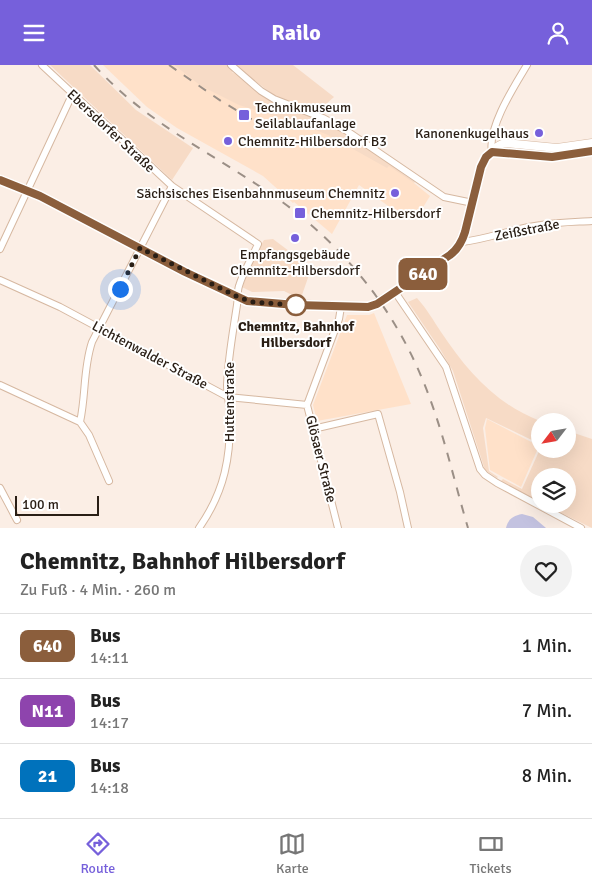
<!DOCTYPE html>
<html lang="de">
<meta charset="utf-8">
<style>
body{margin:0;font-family:Signika,sans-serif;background:#f2f2f2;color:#222;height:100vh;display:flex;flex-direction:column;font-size:19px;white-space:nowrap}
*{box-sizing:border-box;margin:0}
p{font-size:16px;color:#767676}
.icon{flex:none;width:28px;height:28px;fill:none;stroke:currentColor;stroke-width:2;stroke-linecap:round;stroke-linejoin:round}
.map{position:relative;height:463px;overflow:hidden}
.panel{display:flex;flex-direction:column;background:#fff;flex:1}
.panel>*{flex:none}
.badge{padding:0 10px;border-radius:8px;font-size:18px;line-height:32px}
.needle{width:32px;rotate:239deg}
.tools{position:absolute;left:531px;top:348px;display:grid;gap:10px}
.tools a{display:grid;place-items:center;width:45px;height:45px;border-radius:50%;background:#fff;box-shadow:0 5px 20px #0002;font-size:25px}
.scale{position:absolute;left:15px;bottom:12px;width:84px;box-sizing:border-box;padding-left:5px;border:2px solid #291e15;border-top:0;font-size:14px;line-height:18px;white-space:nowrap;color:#291e15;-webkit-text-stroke:4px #fff;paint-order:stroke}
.you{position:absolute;width:25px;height:25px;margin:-12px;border:4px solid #fff;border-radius:50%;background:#1a73e8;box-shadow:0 0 0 8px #1a73e833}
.map>.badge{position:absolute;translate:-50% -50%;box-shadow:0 0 0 2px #fff}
.round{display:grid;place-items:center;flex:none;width:52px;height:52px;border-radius:26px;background:#f2f2f2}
.headline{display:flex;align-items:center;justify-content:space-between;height:85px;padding:0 20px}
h1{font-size:24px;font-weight:800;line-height:38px}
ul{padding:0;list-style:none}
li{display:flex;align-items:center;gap:15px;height:65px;padding:0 20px;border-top:1px solid #e0e0e0}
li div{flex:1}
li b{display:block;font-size:19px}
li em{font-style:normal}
li .badge{min-width:55px;font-weight:700;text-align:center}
header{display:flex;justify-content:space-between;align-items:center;height:65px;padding:0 20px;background:#7660db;color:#fff;font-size:22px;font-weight:800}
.tabs{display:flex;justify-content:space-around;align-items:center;height:70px;border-top:1px solid #e0e0e0;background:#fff;font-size:14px;color:#767676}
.tabs a{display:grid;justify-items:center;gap:2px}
.tabs .active{color:#7660db}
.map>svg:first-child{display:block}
.built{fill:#ffe1c9}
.green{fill:#f7dbc6}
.water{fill:#c3c2e0}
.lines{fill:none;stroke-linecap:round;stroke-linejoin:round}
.major-tunnel{stroke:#d1c4bb;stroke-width:8;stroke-dasharray:8 4;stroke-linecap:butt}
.minor-casing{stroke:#d6b8a1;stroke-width:8}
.major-casing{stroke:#d6b8a1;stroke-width:9}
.minor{stroke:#fff;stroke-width:6}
.major{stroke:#fff;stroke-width:8}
.rail{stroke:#9b8f86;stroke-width:2;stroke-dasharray:9 9;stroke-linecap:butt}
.line-casing{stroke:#fff;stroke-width:11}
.line{stroke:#8b5e3c;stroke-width:8}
.walk{stroke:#291e15;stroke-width:5;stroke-dasharray:0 9}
.poi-dot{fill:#7660db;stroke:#fff;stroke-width:2}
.stop-dot{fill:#fff;stroke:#8b5e3c;stroke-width:2.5}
.labels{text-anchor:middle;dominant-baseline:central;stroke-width:4;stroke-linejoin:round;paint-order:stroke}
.poi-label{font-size:14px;fill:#291e15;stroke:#fff;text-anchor:start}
.street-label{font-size:14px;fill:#291e15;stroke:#fff}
.stop-label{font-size:14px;font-weight:bold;fill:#291e15;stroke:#fff}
</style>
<header><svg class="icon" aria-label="menu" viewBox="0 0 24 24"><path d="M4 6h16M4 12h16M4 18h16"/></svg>Railo<svg class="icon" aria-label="person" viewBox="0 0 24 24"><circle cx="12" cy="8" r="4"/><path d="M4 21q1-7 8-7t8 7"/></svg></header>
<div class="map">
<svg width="592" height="463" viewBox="0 0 592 463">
<rect width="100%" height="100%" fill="#fbeee5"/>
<path class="built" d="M103,0H174L201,20L214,27L235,7L271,36L324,57L347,70L388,97L430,131L417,152L412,154L405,153L359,120L332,169L294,137L293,138L263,111L177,63L147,42Z
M374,248L411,339L317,356L313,340L347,250H369Z
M487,354L539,381L521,422L490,405L485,363Z"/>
<path class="green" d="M50,0H90L136,45L193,83L172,115Z
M174,0H293L334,32L326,39L318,49L278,33L236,2L232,7L271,36L324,57L347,70L415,117L414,118L389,101L387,103L328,70L301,59L239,40L201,21Z
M273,174L293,189L303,204L310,207L302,230L290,229L284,226L252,227L242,222L258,185L264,175Z
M417,233C427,244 433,255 441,267C467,306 496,339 540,356V379L486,353L483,363L489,406L498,412L497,413L485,405L453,306L440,284L408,237Z
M568,366L592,374V463L543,439H568V411H540V437L504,419L501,416L503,414L522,424L540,384H568Z"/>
<path class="water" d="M522,449L533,452L546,463H506C508,454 513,451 522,449Z"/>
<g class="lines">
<path class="major-tunnel" d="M404,221L431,203"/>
<g class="minor-casing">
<path id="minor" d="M42,0L172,121L258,179C252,193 243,207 239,221C237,227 238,234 237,240C233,267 228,293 227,320C227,329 229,338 230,347C231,391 225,426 199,463
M231,0L261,26L274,34L323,53L347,66L444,132L473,138
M492,87C487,63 515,20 527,0
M462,177C489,174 514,163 541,160C558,157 575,157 592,156
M0,184L72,30
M0,215L60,242L228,332L307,340
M395,227L446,302L480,404L485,410L497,418L581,463
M0,320L80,357L89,370L109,416
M80,357C86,330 83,304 92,277L172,121
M313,364L378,349L400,427L408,463
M0,423L17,455
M338,463L307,340L339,254L341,242"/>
</g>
<g class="major-casing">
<path id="major" d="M492,87L553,91L592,86
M0,115L40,131L185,207L238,232L252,237L370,242L404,221
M431,203L454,187L462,177L481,102C486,92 494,81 505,78L557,83L592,78"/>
</g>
<use href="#minor" class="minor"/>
<use href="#major" class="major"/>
<path class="rail" d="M94,0C145,57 210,87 271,129C337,174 390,237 421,311C442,360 453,412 468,463
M169,0L221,36L268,64"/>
</g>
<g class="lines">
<g class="line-casing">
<path id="line" d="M0,115L40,131L185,207L247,236L296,240L368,242L377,239L450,190C458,184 462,177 465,167L481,102L486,92L492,87L552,92L592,86"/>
</g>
<use href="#line" class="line"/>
<path class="walk" d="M120,224L140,183L238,232L252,237L296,240"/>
</g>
<g class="poi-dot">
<rect x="238" y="44" width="12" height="12" rx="2.5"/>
<circle cx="539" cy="68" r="5"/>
<circle cx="228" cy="76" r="5"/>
<circle cx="395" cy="128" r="5"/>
<rect x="294" y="142" width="12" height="12" rx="2.5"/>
<circle cx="295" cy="173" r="5"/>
</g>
<circle class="stop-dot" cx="296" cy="240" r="10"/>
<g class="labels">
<g class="poi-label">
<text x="255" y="42">Technikmuseum<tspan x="255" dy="16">Seilablaufanlage</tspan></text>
<text x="529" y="68" text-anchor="end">Kanonenkugelhaus</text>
<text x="238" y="76">Chemnitz-Hilbersdorf B3</text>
<text x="385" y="128" text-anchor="end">Sächsisches Eisenbahnmuseum Chemnitz</text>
<text x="311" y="148">Chemnitz-Hilbersdorf</text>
<text x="295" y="189" text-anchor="middle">Empfangsgebäude<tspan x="295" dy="16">Chemnitz-Hilbersdorf</tspan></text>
</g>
<g class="street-label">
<text transform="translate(111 66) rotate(43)">Ebersdorfer Straße</text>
<text transform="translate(527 165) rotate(-11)">Zeißstraße</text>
<text transform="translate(150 290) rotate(28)">Lichtenwalder Straße</text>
<text transform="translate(229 337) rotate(-90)">Huttenstraße</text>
<text transform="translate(321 394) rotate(76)">Glösaer Straße</text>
</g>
<g class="stop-label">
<text x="296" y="261">Chemnitz, Bahnhof<tspan x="296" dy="16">Hilbersdorf</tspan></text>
</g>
</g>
</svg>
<div class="tools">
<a><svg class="needle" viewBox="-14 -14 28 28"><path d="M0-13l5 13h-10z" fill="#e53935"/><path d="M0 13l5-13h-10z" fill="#767676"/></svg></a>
<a><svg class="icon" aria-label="layers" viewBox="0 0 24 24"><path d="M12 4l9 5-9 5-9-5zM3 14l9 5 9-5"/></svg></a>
</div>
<div class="scale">100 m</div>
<div class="you" style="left:120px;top:224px"></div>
<b class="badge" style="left:423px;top:209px;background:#8b5e3c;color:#fff">640</b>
</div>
<section class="panel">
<div class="headline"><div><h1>Chemnitz, Bahnhof Hilbersdorf</h1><p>Zu Fuß · 4 Min. · 260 m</p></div><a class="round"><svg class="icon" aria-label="heart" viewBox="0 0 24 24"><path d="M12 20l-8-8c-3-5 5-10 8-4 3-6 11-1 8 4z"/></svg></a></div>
<ul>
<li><span class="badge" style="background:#8b5e3c;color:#fff">640</span><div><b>Bus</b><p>14:11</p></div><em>1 Min.</em></li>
<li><span class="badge" style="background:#8e44ad;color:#fff">N11</span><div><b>Bus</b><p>14:17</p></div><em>7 Min.</em></li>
<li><span class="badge" style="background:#0072bc;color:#fff">21</span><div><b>Bus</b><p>14:18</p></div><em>8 Min.</em></li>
</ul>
</section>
<nav class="tabs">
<a class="active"><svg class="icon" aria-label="directions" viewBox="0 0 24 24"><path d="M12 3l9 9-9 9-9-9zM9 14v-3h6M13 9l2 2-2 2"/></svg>Route</a>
<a><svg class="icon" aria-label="map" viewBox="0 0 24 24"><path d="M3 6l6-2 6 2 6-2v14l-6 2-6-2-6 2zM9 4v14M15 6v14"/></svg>Karte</a>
<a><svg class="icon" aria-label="tickets" viewBox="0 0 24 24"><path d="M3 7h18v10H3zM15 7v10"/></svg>Tickets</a>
</nav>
